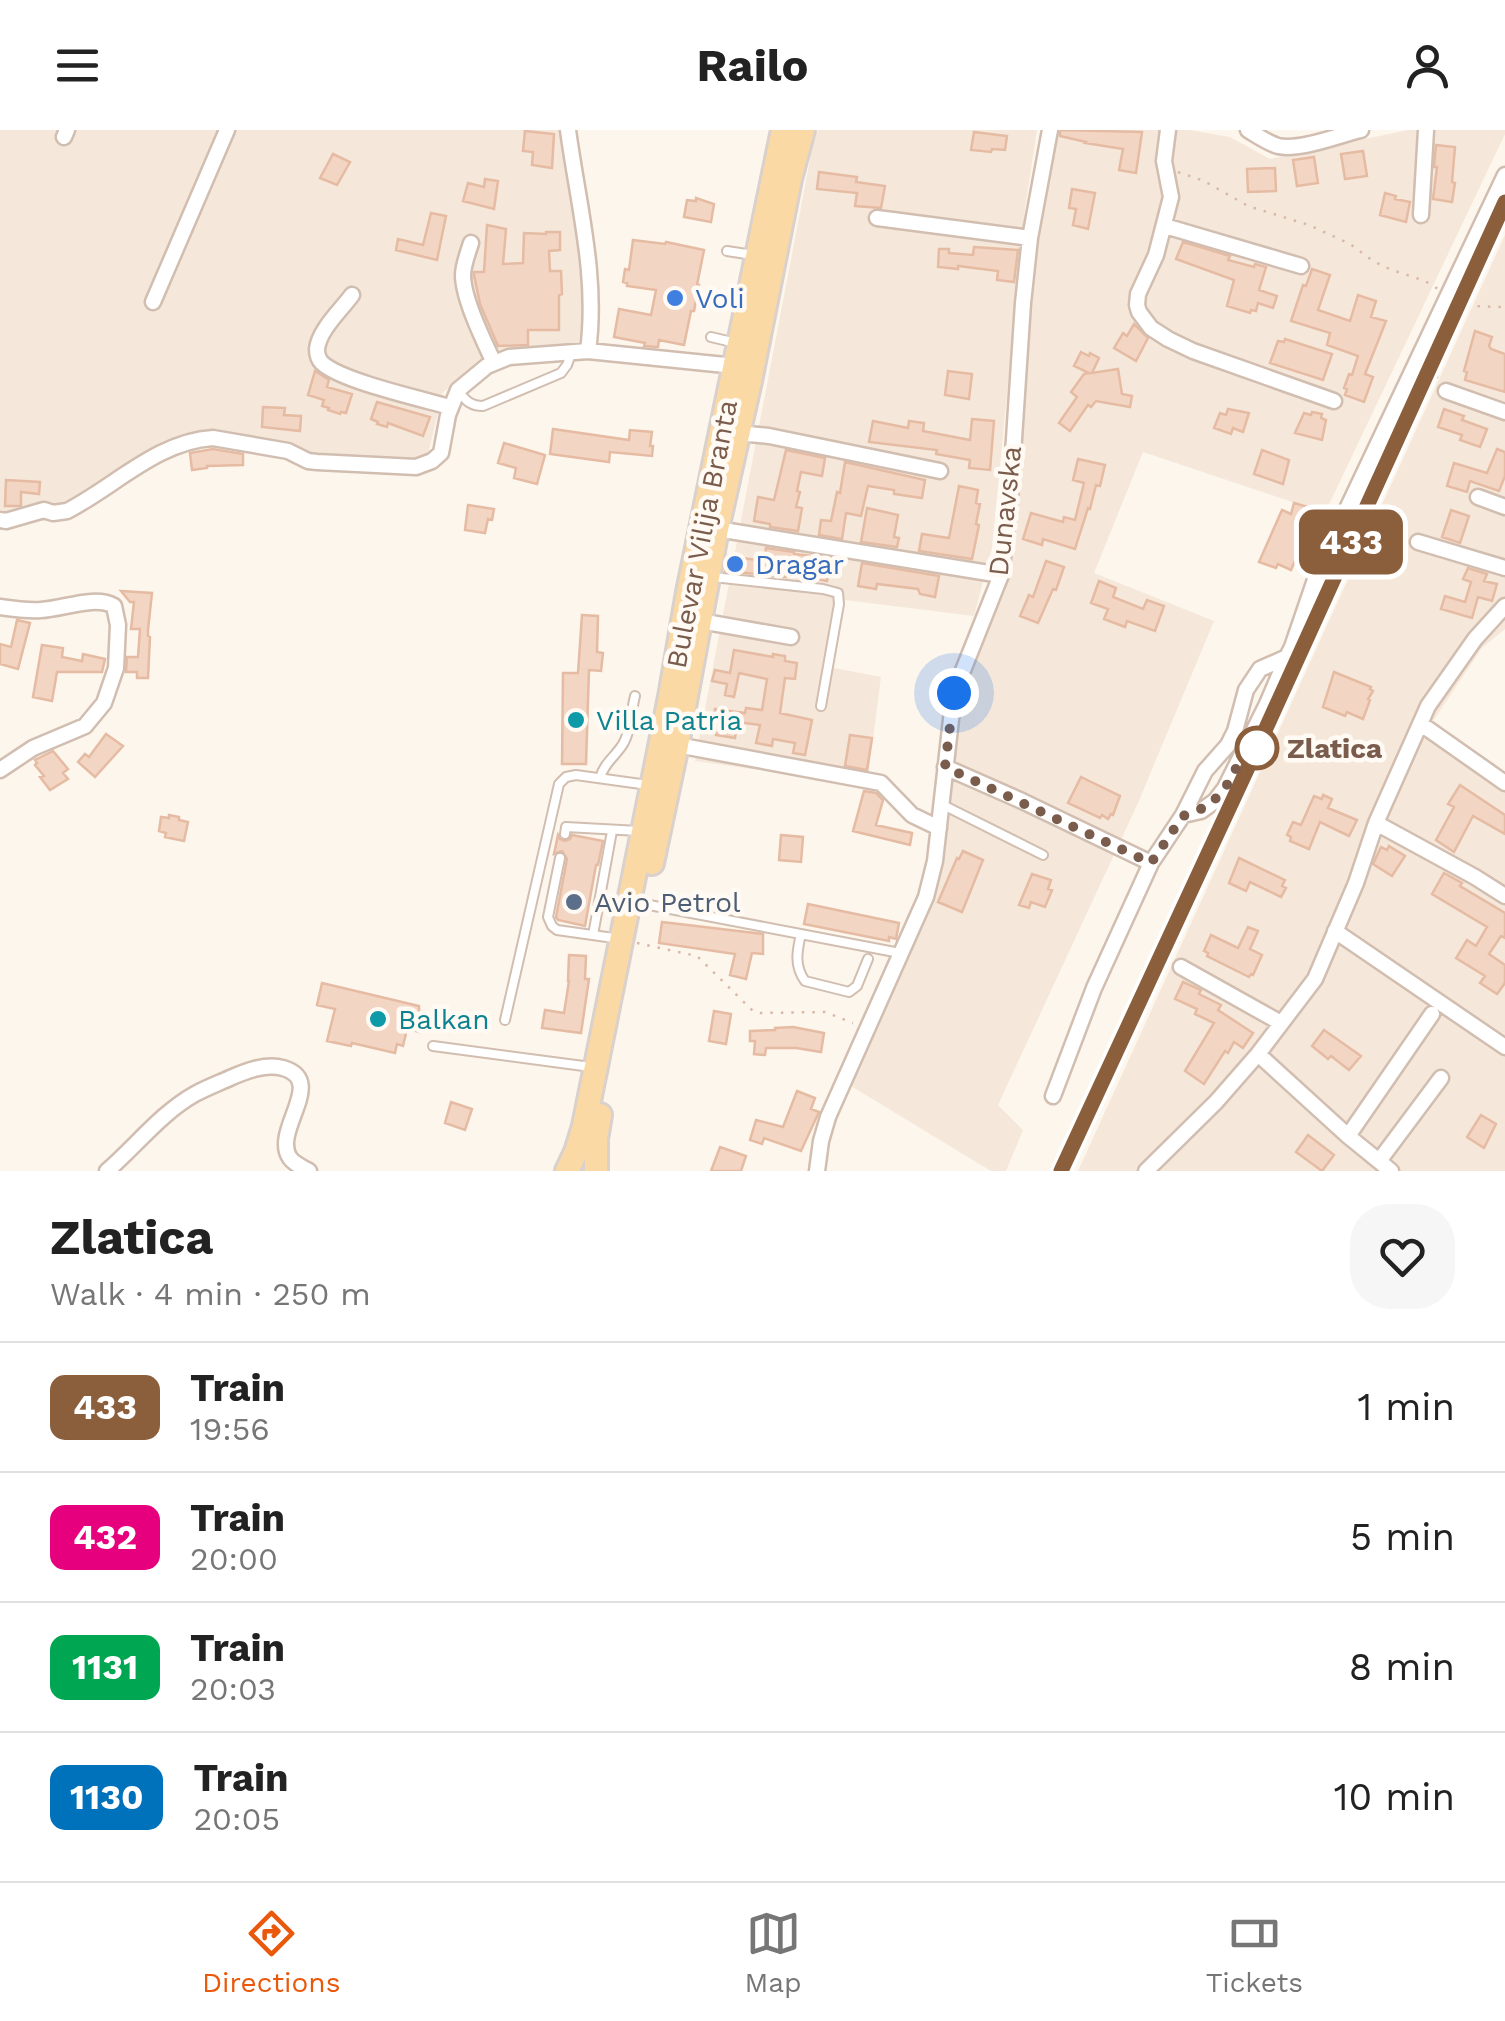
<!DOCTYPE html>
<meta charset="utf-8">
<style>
body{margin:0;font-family:"Work Sans",sans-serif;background:#f6f6f6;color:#222;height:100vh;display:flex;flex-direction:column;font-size:38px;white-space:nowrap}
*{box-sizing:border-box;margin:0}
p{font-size:32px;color:#767676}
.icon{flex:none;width:55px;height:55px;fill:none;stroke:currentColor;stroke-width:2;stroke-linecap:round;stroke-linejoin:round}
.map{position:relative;height:1041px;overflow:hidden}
.side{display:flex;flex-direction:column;background:#fff;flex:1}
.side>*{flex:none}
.badge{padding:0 20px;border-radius:15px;font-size:35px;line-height:65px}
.you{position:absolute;width:50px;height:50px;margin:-25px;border:8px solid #fff;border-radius:50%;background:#1a73e8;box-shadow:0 0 0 15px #1a73e833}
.map>.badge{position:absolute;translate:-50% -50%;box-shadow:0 0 0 5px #fff}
.round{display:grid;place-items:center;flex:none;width:105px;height:105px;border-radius:40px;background:#f6f6f6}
.headline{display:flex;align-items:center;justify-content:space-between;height:170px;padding:0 50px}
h1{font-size:48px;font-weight:700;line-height:75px}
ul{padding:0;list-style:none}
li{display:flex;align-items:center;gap:30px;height:130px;padding:0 50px;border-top:2px solid #e0e0e0}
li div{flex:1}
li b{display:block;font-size:38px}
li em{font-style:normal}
li .badge{min-width:110px;font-weight:700;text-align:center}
header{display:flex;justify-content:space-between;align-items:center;height:130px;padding:0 50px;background:#fff;font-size:45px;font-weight:700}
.dock{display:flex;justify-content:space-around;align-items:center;height:140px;border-top:2px solid #e0e0e0;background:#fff;font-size:28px;color:#767676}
.dock a{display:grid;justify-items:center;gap:5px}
.dock .selected{color:#ea580c}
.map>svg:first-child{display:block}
.residential{fill:#f5e8da}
.building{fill:#f3d5c3;stroke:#e6bba3;stroke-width:2.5}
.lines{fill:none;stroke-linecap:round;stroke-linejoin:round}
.lane-casing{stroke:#d1beb0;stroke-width:12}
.street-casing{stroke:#d1beb0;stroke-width:19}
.primary-casing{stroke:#dad1cd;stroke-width:28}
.path{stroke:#d9b8a5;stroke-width:2.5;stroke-dasharray:2.5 8;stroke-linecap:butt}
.lane{stroke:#fff;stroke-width:8}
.street{stroke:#fff;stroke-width:14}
.primary{stroke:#fbd9a5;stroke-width:22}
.rail-casing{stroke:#b9a8c9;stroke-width:8}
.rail{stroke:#fffaf3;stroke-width:4;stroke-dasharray:11;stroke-linecap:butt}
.line-casing{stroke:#fff;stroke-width:22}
.line{stroke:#8b5e3c;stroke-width:15}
.walk{stroke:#7a5c4d;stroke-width:10;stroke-dasharray:0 18}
.shop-dot{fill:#3f7fe0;stroke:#fffaf3;stroke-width:4}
.culture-dot{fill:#0f9aa8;stroke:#fffaf3;stroke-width:4}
.stop-dot{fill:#fff;stroke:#8b5e3c;stroke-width:5}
.service-dot{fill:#5c6f8a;stroke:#fffaf3;stroke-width:4}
.labels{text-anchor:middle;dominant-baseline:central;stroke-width:9;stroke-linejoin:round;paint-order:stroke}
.shop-label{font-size:28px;fill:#366cbe;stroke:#fffaf3;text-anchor:start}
.street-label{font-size:28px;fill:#7a5c4d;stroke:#fffaf3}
.culture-label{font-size:28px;fill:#0d838f;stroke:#fffaf3;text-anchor:start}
.stop-label{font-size:28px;font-weight:bold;fill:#7a5c4d;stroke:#fffaf3;text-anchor:start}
.service-label{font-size:28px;fill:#4e5e75;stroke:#fffaf3;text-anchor:start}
</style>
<header><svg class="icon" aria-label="menu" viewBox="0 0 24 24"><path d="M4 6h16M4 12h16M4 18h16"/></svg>Railo<svg class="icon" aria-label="person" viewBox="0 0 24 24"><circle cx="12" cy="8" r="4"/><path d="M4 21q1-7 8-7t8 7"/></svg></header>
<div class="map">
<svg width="1505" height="1041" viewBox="0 0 1505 1041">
<rect width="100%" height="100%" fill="#fdf6ec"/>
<path class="residential" d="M0,0H563L586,191L578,218L494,226L443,262L427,328L357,336L183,306L61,378L0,390Z
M818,0H1037L1025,79L992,418L974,486L845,470L829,537L881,547L867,655L695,631L813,14Z
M1053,0H1190L1230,7L1270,29L1408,0H1505V4L1325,383L1143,322L1094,443L1214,491L1138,673L998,975L1023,1000L1006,1041H991L851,956L931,775L949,584L1006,459L1035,105Z
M1505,105V499L1482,518L1433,591L1505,645V1041H1078Z"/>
<path class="building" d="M1060,0L1142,2L1136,43L1119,40L1123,19L1085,13L1086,12L1060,6Z
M525,1L554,4L552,38L532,35L533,22L523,21Z
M974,2L1007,6L1005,20L992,19L991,22L971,20Z
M1436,15L1455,17L1452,52L1455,53L1452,72L1433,69L1437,37H1434Z
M1363,21L1367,46L1345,49L1341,24Z
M333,24L350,32L337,55L320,48Z
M1314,27L1318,53L1297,56L1293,30Z
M1275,38L1276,61L1248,62L1247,39Z
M819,42L857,47L856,52L885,56L881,78L855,76L857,63L817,59Z
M485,49L498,51L494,79L463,71L468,53L484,57Z
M1072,59L1095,63L1088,99L1073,95L1076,79L1069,78Z
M1385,63L1396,66L1395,69L1410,72L1406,92L1380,85Z
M696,68L714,74L711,92L684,87L687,70L696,71Z
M431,83L446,86L437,130L396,120L398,109L423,115Z
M487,95L506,99L503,134L523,133L524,103L546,104V102H560V120L549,121L550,141H561L562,164L559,165V200H528V215L498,216L480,174L474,145V142H484Z
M633,110L665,114L666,112L704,120L697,155H699L694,181H691L684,215L659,210L658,217L644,216L645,213L614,207L619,179L651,185L656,160L627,156V153L623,152L625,139L629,140Z
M1183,112L1230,126L1228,130L1254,137L1255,134L1266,137L1259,160L1277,166L1273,178L1258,173L1256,181L1251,180L1250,183L1227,176L1234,150L1176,129Z
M974,117L1018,120L1014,152L997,150L998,141L958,136V139L938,137L939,119H949V123L973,125Z
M1312,139L1330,145L1318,180L1350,191L1358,165L1376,171L1371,187L1386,191L1365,244L1373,247L1364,272L1345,265L1347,259L1344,258L1349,244L1352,245L1358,226L1327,215L1330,203L1291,191L1303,155L1306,156Z
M1134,194L1148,208L1136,231L1114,218L1123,203L1127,206Z
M1475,201L1492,207L1489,216L1491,219L1505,224V262L1465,250L1467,242L1464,241Z
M1285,209L1332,224L1323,250L1270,233L1278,211L1284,212Z
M1081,222L1089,226L1090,223L1099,228L1092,243L1118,239L1122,264L1132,266L1130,277L1096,271L1091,277L1088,275L1070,301L1059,293L1077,267L1071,262L1084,244L1089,243L1074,236Z
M315,241L329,250L327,257L352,264L346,283L341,282L340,284L328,280L329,278L322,276L324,270L308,265Z
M948,241L972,244L969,269L945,265Z
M377,272L430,287L423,306L388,293L387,297L377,294L378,292L371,289Z
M263,277L285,278L284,285L301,286L300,301L262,297Z
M1228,279L1249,283L1243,302L1233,298L1231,304L1214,298L1220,283L1226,285Z
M1444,279L1464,286L1462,290L1487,299L1480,317L1460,310L1462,305L1438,297Z
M1312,282L1322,284L1321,288L1326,290L1322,310L1295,303L1304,283L1311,285Z
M972,289L994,291L990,340L969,338L970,330L936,324L937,320L869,312L873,291L908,298L909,291L924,293L923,301L970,310Z
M553,299L629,310L630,300L652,302L650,316H653L652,326L610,322L609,332L550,324Z
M504,313L545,325L537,354L514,348L516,338L498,333Z
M213,319L243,324V335L207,336V338L192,340L190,323Z
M1497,319L1505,322V346L1499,361L1470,351L1467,362L1447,356L1454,333L1487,343Z
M786,320L825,328L822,346L801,342L797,361L800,362L796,377L802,378L798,401L770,397V394L754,391L758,367L774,370Z
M1262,320L1289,330L1283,354L1254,344Z
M1078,329L1105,335L1100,356L1096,355L1090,379L1088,378L1075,419L1043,409L1042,415L1023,409L1031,383L1063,392L1064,387L1075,390L1084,353L1073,350Z
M845,332L925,350L922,368L894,364V360L868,356L861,386L846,383L842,409L819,405L821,390L831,391L837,362L840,363Z
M6,350L40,352L39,364L21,362V376H5Z
M959,356L978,360L976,373L980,374L976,394L979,395L972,429L919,421L922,404L949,408Z
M1294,373L1308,377L1305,389L1316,393L1307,416L1302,414L1291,440L1278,434L1276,438L1259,432L1282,380L1291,384Z
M468,375L494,379L492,390L488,389L485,403L465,400Z
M867,378L898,385L894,407L899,408L897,417L861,412Z
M1451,380L1469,386L1460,413L1442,407Z
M766,418L794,422V424L831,428L827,451L787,444L786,447L725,441L728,426L764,431Z
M1046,431L1064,437L1056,460L1053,459L1038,493L1020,486L1029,465L1033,467Z
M862,433L939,446L935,467L920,464L918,459L877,454L876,459L858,456Z
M1468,438L1487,444L1484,451L1497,454L1492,471L1478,467L1472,488L1441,479L1445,466L1465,472L1471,452L1463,449Z
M1099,451L1116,458L1113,467L1143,479L1147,470L1164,476L1155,501L1127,491L1125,497L1104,489L1108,479L1091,473Z
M121,461L152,463L148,500V506L150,507L148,548H137V542H126L127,527H138L140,499H131L134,472H130Z
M582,485L598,486L597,522L603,523L601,541L589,540L586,634H562L563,543H578Z
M17,490L30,493L18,539L0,534V514L11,517Z
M42,515L63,518L62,527L82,531L83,524L105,529L102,542H57L52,571L33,567Z
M734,520L773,527V524L785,526V531L797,533L795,549L785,548L780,583L812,590L805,625L793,623L795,613L773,609L772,616L756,613L760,595L737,592L735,608L716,605L719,589H714L715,579L745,583L746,578L762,580L767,549L739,543L734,567L725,565L727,554L712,551L715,540L730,543Z
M1334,542L1371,557L1370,559L1373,561L1368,569L1370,570L1363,589L1347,582L1345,586L1323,577Z
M106,604L123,616L95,647L78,632L85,624L89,627Z
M850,605L872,608L867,640L845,636Z
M53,621L68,639L63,643L68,649L50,660L40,647L44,646L35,635L37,633L35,630Z
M1081,647L1120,666L1113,685L1111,684L1108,689L1102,685L1100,688L1068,673Z
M1460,655L1505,685V704L1473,686L1454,722L1436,710L1454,677L1448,674Z
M864,661L876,663L883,670L876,695L912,703L910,715L853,701Z
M1323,665L1332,669L1328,678L1357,690L1349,706L1320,692L1309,719L1290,711L1291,707L1287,705L1293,692L1301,695L1314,666L1322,669Z
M169,685L179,687V690L188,692L184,711L165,707L166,703L159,701L161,687L169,688Z
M558,705L560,709L565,711L570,709L572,705L603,711L598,735H596L585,796L558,790L556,787L567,729L562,721L554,724Z
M781,705L803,707L801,732L779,730Z
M1389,716L1405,726L1392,746L1373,734L1381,717L1387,720Z
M963,721L983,730L962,782L938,772L957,728L959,729Z
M1239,728L1285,750L1282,756L1286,758L1281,767L1250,752L1246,761L1229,753Z
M1444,743L1462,753L1460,756L1505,783V808L1501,806L1489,824L1505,835V853L1497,864L1480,853L1485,846L1456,828L1467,810L1476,816L1487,797L1432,764Z
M1032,744L1051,750L1048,759L1052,760L1045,777L1031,772L1029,778L1019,775Z
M808,774L899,793L896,809L889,807V811L804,794Z
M662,792L763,804V824L752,823L746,849L730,845L735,824L659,813Z
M1248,797L1258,801L1250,819L1262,825L1253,845L1251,844L1249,847L1207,826L1208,823L1204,821L1211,805L1238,818Z
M569,825L586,826L585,849H589L581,903L542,898L545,880L564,883L569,851H568Z
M1183,852L1201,860L1199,864L1221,875L1218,880L1253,903L1243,918L1234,912L1228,923L1225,921L1204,954L1185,941L1214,893L1195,884L1197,879L1175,869Z
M322,853L419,876L420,902L407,899L403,916L397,914L395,923L352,913L351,916L327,911L335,879L317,875Z
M714,881L731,884L726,914L709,911Z
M793,897L824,903L821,922L796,918H766L765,925L754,924L755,911H750V901L775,900V898Z
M1324,900L1361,926L1349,940L1331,926L1328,929L1312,916Z
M797,961L815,968L811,979L819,982L801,1021L764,1008L762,1014L750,1010L756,990L783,997Z
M451,972L472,979L465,1000L445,993Z
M1481,985L1496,994L1484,1018L1467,1007Z
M1308,1005L1334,1025L1322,1041L1296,1022Z
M720,1017L746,1026L741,1041H711Z"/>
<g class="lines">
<g class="lane-casing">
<path id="lane" d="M727,121L753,125
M711,207L736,213
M459,262C466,271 471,276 483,276L561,243L567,235L572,221
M713,447L823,459L838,463L839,474L821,576
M600,648C604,633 615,627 623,614C631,601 631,581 635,566
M941,674L1043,725
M565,704L566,697L639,701
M560,728L548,787L552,796L557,800L621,809
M644,774L900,823
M801,804C797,821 794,836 805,851L849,862L857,856L868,829
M593,805L612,701
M505,890L559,654L566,647L576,645L648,655
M433,916L591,937"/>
</g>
<g class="street-casing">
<path id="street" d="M568,0C578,74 598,146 588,221
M1168,0L1164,31L1171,67L1156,125L1138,164L1137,175L1139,182L1151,198L1168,209L1193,221L1334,271
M1248,0C1258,6 1268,13 1278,16C1300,21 1339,5 1361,0
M64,7L67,0
M1421,85L1426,0
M877,88L1030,108
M1165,96L1301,136
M471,113C468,123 463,135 463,145C463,169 484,211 494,233
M352,165C341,180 319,200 317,219C317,225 318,229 322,233C341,251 422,269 450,277
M153,172L227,0
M1446,261L1505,282
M738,303L769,306L940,341
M1478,367L1505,377
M0,390L6,391L44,380L53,383L67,381C114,357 158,311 213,308L288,321L308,331L317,332L416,337L432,331L441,323L448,285L458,260L487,236L509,227L588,221L735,236
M717,399L1001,445
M1418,412L1505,438
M0,477C14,479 27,481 41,480C63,479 95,465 114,476L118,495L116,538L104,573L85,596L33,618L0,640
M700,491L791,507
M1421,594L1505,653
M677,615L881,653L912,685L939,698
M945,637L1022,671L1151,733
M1183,685L1201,681L1215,671L1225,658L1267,574L1287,527
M1376,693L1475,747L1505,766
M1335,801L1505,917
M1181,837L1281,893
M1258,924L1348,1006L1391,1041
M1053,966L1094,858L1151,733L1183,685L1205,641L1228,615L1235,601L1246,560L1260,539L1287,527L1292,517L1319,438L1505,45
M1348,1006L1432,884
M1379,1031L1441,948
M107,1041C136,1016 161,983 195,964C206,958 219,953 230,948C246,941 266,933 283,938C328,951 271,1001 290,1028C294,1034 302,1037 309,1041
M817,1041L821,1011L828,987L926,767L935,731L954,563L1001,445L1010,369L1023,173L1030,108L1050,0
M1146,1041L1216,972L1258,924L1315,849L1356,753L1376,693L1428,576L1475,509L1505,476"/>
</g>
<g class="primary-casing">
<path id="primary" d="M652,733L677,615L717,399L750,251L790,49L803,0
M567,1041L576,1022L584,996L670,567L688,462L783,0
M596,1041V1009L600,985"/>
</g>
<path class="path" d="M1178,42L1204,51L1248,76L1309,95L1350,114L1373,131L1392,140L1425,151L1438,159
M1458,171L1465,176L1505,177
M1431,237L1440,252
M637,813L697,826L753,881L760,883L825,882L853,893"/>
<use href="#lane" class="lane"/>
<use href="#street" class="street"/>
<use href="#primary" class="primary"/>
<g class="rail-casing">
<path id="rail" d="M1061,1041L1257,619L1505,72"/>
</g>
<use href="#rail" class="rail"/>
</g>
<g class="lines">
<g class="line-casing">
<path id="line" d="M1061,1041L1257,618L1505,72"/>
</g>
<use href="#line" class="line"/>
<path class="walk" d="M954,563L945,637L1151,733L1183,686C1226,674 1234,643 1250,605L1257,618"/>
</g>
<g class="shop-dot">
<circle cx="675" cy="168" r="10"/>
<circle cx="735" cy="434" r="10"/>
</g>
<g class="culture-dot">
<circle cx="576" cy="590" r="10"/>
<circle cx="378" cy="889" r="10"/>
</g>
<circle class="stop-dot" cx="1257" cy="618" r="20"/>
<circle class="service-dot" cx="574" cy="772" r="10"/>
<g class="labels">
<g class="shop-label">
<text x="695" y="168">Voli</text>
<text x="755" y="434">Dragar</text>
</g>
<g class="street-label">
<text transform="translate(1005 381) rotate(-84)">Dunavska</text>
<text transform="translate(702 404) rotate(-79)">Bulevar Vilija Branta</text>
</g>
<g class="culture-label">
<text x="596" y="590">Villa Patria</text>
<text x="398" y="889">Balkan</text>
</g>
<g class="stop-label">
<text x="1287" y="618">Zlatica</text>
</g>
<g class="service-label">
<text x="594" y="772">Avio Petrol</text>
</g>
</g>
</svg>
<div class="you" style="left:954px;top:563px"></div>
<b class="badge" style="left:1351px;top:412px;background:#8b5e3c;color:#fff">433</b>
</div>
<section class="side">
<div class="headline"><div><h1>Zlatica</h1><p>Walk · 4 min · 250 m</p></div><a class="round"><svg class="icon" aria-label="heart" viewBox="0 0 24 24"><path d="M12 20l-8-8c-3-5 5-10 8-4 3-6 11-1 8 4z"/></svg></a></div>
<ul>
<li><span class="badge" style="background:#8b5e3c;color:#fff">433</span><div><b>Train</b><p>19:56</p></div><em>1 min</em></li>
<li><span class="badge" style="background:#e6007e;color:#fff">432</span><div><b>Train</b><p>20:00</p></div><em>5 min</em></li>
<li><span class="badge" style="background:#00a651;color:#fff">1131</span><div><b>Train</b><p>20:03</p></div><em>8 min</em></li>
<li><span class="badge" style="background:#0072bc;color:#fff">1130</span><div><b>Train</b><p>20:05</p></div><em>10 min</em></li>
</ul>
</section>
<nav class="dock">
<a class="selected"><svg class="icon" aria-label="directions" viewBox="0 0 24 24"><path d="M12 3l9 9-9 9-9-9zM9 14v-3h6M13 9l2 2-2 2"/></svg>Directions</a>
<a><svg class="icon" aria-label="map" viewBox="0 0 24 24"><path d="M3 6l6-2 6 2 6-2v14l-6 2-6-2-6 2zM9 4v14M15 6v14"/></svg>Map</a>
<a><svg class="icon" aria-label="tickets" viewBox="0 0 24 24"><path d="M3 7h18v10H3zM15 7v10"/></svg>Tickets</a>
</nav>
